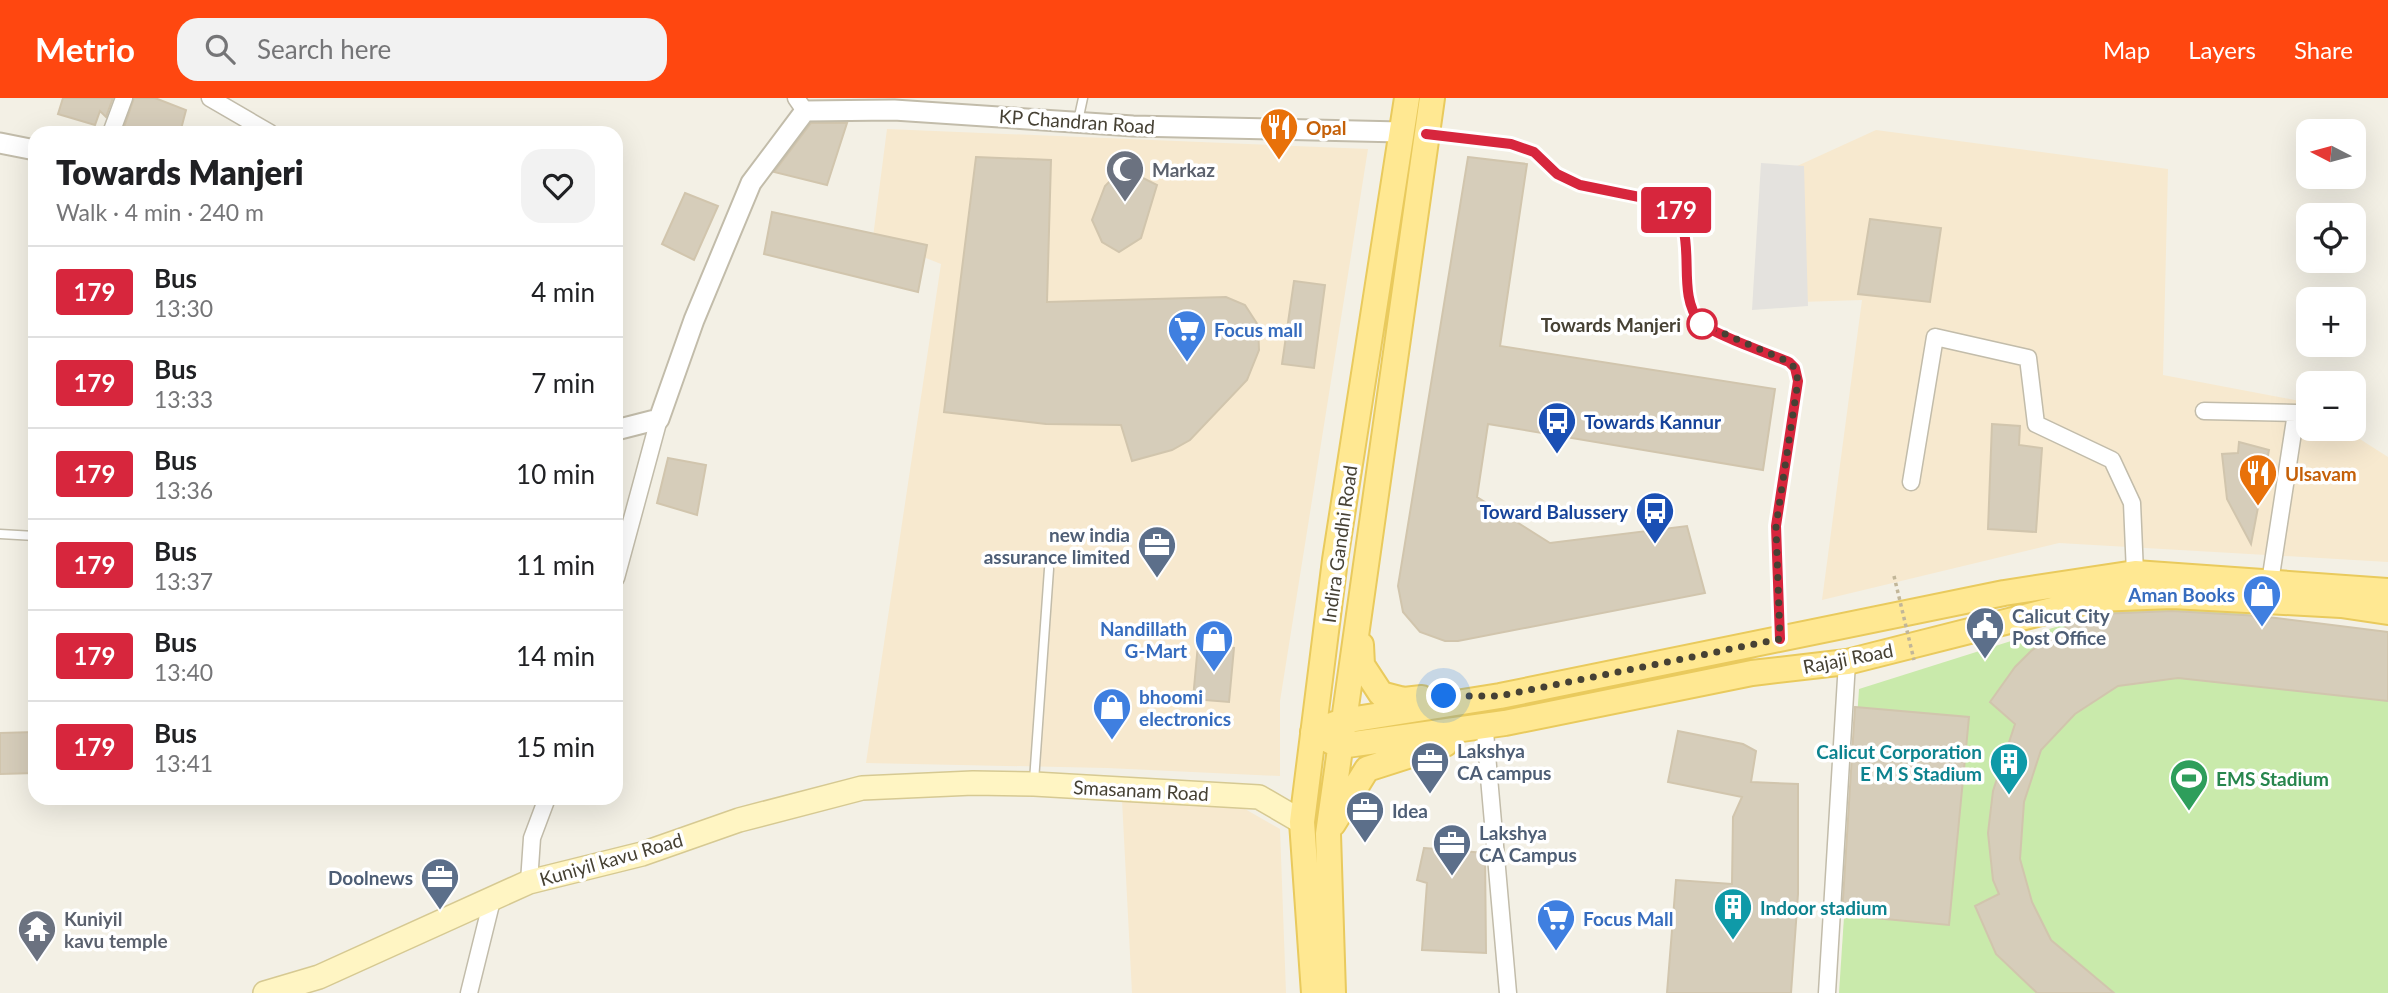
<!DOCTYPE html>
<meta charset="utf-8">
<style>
body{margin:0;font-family:Lato,sans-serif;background:#f2f2f2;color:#202124;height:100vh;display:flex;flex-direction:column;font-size:26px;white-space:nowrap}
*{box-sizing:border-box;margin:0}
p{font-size:23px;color:#757577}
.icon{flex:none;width:38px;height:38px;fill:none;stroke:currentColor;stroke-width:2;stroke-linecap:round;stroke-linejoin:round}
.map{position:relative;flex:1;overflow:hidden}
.side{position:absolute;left:28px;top:28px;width:595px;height:679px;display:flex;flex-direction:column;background:#fff;border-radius:21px;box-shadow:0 7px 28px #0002}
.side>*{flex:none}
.badge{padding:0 14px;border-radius:5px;font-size:24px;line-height:46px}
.needle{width:46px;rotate:276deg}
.controls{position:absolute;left:2296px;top:21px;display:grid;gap:14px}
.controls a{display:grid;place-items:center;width:70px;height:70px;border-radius:14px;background:#fff;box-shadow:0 7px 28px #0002;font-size:35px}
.you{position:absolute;width:35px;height:35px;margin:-18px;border:5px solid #fff;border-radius:50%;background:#1a73e8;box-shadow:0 0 0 10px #1a73e833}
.map>.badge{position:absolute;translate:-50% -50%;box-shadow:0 0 0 4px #fff}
.round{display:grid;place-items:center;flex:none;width:74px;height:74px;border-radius:21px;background:#f2f2f2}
.overview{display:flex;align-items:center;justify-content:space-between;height:119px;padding:0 28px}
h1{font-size:33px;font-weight:800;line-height:52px}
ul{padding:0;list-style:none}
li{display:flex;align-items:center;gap:21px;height:91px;padding:0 28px;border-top:2px solid #e0e0e0}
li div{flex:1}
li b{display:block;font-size:26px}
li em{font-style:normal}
li .badge{min-width:77px;font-weight:700;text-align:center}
header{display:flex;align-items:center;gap:42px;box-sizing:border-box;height:98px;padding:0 35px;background:#ff4710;color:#fff}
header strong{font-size:33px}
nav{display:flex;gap:38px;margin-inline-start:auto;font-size:24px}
.search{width:490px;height:63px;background:#f2f2f2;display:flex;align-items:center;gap:18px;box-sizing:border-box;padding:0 24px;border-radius:21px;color:#757577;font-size:26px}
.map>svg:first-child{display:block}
.commercial{fill:#f7e9cf}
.green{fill:#c9eaab}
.parking{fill:#e4e2de}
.building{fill:#d6cdba;stroke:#d1c5ad;stroke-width:2}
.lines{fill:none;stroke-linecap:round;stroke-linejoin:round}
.service-casing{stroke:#c2bcaa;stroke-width:11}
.minor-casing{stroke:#c2bcaa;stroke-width:19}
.tertiary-casing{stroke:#c2bcaa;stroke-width:23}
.secondary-casing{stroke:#d6c992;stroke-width:26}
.primary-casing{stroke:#e9ca5d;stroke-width:28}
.service{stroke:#fff;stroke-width:8}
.minor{stroke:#fff;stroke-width:16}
.tertiary{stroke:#fff;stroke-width:19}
.secondary{stroke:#fff5c3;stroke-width:23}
.primary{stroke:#ffe892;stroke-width:24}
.path-bridge{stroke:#c2b698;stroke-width:3.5;stroke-dasharray:3.5 3.5;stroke-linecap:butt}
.line-casing{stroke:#fff;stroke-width:16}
.line{stroke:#d7263d;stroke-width:10}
.walk{stroke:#464134;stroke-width:7;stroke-dasharray:0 12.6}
.stop-dot{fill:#fff;stroke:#d7263d;stroke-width:3.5}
.labels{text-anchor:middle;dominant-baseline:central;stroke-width:7;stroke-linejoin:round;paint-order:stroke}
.street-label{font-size:19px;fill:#464134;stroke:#fff}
.food-label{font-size:19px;font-weight:bold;fill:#c56008;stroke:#fff;text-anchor:start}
.worship-label{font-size:19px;font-weight:bold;fill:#5b616d;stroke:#fff;text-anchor:start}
.stop-label{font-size:19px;font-weight:bold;fill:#464134;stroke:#fff;text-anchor:end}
.shop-label{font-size:19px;font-weight:bold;fill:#366cbe;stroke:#fff;text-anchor:start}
.transit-label{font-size:19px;font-weight:bold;fill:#164399;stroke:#fff;text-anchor:start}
.service-label{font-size:19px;font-weight:bold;fill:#4e5e75;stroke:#fff;text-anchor:start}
.culture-label{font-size:19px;font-weight:bold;fill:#0d838f;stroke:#fff;text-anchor:end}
.leisure-label{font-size:19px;font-weight:bold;fill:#27864d;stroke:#fff;text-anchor:start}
</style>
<header>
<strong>Metrio</strong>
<div class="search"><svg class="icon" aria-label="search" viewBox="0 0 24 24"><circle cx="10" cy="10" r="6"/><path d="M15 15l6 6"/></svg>Search here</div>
<nav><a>Map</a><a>Layers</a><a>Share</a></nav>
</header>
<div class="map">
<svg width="2388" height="895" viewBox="0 0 2388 895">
<rect width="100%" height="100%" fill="#f3f0e5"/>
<path class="commercial" d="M887,31L1368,51L1280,603V678L1107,670L866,665L941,166L873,139Z
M1876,32L2168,71L2163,277L2300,303L2308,308V331H2344L2388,359V464L2059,445L1822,502L1862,202L1800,204L1795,69Z
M1122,702L1238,707L1280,731L1286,895H1132Z"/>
<path class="green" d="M2169,506L2388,534V895H1839L1859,591L2103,514Z"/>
<path class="parking" d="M1761,65L1804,68L1808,208L1752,212Z"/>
<path class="building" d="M63,0H113L106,19L100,13L95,27L58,16Z
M134,0H155L186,12L180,35H122Z
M811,25H847L827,87L774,74Z
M976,59L1051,62L1047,204L1226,199L1245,207L1258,227L1259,252L1247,282L1190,342L1172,352L1132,363L1121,327L1046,326L944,314Z
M1468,59L1527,66L1500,248L1775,291L1763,372L1488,326L1477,399L1550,445L1687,428L1705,495L1458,543H1445L1420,534L1403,514L1398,488Z
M1123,70L1157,87L1141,140L1119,154L1102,144L1092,122L1105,88Z
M685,95L718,108L694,162L662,146Z
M772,114L927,147L918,194L764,156Z
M1870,121L1941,130L1930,204L1858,196Z
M1294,183L1325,187L1314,270L1282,266Z
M1992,326L2020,328L2019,347L2042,350L2036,434L1988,431Z
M2239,344L2269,352L2251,446L2227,401L2222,356L2238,355Z
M668,360L706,367L697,417L657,405Z
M2172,513L2260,518L2388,534V603L2178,580L2118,588L2075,616L2041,652L2024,704L2020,761L2032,804L2051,842L2114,895H2037L1996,856L1975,808L1999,796L1993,782L1988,735L1993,693L2015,626L1990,604L2015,569L2031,553L2075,523L2098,516Z
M1198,546L1234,550L1229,604L1193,601Z
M1855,609L1969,619L1949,827L1842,817Z
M1678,633L1743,646L1756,653L1751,684L1798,686V796L1791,895H1667L1676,782L1732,786L1733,719L1742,699L1668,684Z
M35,634V675L0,676V635Z
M1424,750L1485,755L1486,855L1422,852L1427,785L1417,782Z"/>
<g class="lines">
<g class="service-casing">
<path id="service" d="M1078,23L1083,0
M1429,37L1511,46L1534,54L1557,76L1580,87L1664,104C1704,128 1671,192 1700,224C1710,235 1771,256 1789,264L1795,270L1798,283L1776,428L1780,538
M0,436L35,438
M1034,683L1049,471"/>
</g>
<g class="minor-casing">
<path id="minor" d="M210,0L270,35
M796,0L805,13
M111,35L124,0
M2204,313L2296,315L2270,484
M1911,384L1935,239L2028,260L2036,326L2112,362L2132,405L2135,475
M616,480L659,321
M1485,634L1508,895
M529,784L532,740L547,700
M469,895L493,798
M1827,895L1847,564"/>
</g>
<g class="tertiary-casing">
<path id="tertiary" d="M0,45L35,52
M616,332L659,321L694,222L751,85L805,13L894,12L1133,28L1401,34"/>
</g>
<g class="secondary-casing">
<path id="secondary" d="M265,895L319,879L529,784L642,756L739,722L862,690L973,685L1034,686L1259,699L1302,724"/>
</g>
<g class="primary-casing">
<path id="primary" d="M1361,547L1362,567L1381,596L1404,602L1422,600
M1313,634L1340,648L1505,625L1752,575L1847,564L2096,501L2172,498L2341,507L2388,514
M1313,634L1343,623L1500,598L2004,495L2135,475L2388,493
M1333,726L1367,671L1445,646
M1314,895L1302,724L1335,462L1407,0
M1333,895L1328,736L1432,0"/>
</g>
<use href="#service" class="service"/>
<use href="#minor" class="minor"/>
<use href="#tertiary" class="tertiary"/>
<use href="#secondary" class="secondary"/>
<use href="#primary" class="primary"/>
<path class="path-bridge" d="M1894,478L1914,562"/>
</g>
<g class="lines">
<g class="line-casing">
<path id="line" d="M1426,36L1511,46L1534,54L1557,76L1580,87L1664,104C1704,128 1672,192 1700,224C1710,235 1772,257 1789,264L1795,270L1798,283L1776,428L1780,541"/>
</g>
<use href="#line" class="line"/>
<path class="walk" d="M1444,598H1500L1780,541L1776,428L1798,283L1795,270L1789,264L1702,226"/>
</g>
<defs>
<g id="restaurant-pin" transform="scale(2.0125)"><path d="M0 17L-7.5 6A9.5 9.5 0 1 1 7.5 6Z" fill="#e8710a" stroke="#fff"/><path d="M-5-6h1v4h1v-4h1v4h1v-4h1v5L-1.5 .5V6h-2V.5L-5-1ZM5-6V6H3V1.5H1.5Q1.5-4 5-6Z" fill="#fff"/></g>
<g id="mosque-pin" transform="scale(2.0125)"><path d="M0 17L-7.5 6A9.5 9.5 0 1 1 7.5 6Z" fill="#6b7280" stroke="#fff"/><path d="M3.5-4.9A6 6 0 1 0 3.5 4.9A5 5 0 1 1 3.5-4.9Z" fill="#fff"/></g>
<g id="supermarket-pin" transform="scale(2.0125)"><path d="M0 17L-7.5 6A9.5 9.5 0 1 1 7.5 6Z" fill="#3f7fe0" stroke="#fff"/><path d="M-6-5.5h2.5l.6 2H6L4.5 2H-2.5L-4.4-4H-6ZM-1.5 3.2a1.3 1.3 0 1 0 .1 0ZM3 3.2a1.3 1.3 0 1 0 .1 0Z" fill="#fff"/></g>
<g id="bus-pin" transform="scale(2.0125)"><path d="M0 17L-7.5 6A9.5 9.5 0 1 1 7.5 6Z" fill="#1a4fb4" stroke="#fff"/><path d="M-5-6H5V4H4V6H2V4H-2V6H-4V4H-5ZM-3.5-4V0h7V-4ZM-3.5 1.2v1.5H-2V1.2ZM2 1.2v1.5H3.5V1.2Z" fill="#fff"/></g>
<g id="office-pin" transform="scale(2.0125)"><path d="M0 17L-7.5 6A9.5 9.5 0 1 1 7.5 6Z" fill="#5c6f8a" stroke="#fff"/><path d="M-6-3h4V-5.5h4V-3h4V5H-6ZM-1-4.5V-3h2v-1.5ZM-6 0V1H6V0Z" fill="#fff"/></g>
<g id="shop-pin" transform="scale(2.0125)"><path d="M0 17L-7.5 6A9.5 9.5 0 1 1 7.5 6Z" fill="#3f7fe0" stroke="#fff"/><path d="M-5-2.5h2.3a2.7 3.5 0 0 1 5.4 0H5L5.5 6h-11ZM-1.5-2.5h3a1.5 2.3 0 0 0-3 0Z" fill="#fff"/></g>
<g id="civic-pin" transform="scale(2.0125)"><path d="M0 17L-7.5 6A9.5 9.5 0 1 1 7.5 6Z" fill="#5c6f8a" stroke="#fff"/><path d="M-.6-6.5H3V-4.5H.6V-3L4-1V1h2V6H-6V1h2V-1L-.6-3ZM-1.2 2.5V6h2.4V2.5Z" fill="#fff"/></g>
<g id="building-pin" transform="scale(2.0125)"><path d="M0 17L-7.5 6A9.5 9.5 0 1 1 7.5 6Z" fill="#0f9aa8" stroke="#fff"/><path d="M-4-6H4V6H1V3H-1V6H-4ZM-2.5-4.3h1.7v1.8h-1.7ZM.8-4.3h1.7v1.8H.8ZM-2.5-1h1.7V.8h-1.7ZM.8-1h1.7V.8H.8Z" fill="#fff"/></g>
<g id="stadium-pin" transform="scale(2.0125)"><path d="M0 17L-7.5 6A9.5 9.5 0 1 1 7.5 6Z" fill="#2e9e5b" stroke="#fff"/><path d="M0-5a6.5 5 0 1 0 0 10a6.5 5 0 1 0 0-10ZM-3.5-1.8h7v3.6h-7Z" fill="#fff"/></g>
<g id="temple-pin" transform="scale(2.0125)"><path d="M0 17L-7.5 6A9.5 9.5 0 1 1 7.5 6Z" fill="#6b7280" stroke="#fff"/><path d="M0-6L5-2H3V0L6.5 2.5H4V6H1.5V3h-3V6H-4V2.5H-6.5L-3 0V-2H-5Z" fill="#fff"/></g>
</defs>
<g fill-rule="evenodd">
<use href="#restaurant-pin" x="1279" y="29"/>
<use href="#mosque-pin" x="1125" y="71"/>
<use href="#supermarket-pin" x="1187" y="231"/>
<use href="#bus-pin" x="1557" y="323"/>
<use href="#restaurant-pin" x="2258" y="375"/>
<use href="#bus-pin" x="1655" y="413"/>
<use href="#office-pin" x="1157" y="447"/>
<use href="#shop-pin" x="2262" y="496"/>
<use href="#civic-pin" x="1985" y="528"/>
<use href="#shop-pin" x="1214" y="541"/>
<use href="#shop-pin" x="1112" y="609"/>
<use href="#office-pin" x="1430" y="663"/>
<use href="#building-pin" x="2009" y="664"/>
<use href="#stadium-pin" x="2189" y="680"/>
<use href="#office-pin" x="1365" y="712"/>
<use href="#office-pin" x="1452" y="745"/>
<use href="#office-pin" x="440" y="779"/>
<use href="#building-pin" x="1733" y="809"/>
<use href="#supermarket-pin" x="1556" y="820"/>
<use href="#temple-pin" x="37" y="831"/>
</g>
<circle class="stop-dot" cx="1702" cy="226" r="14"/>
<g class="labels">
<g class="street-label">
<text transform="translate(1077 23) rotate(4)">KP Chandran Road</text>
<text transform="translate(1339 446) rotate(-82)">Indira Gandhi Road</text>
<text transform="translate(1848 560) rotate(-11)">Rajaji Road</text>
<text transform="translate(1141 692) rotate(3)">Smasanam Road</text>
<text transform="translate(611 761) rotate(-16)">Kuniyil kavu Road</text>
</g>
<g class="food-label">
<text x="1306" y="29">Opal</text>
<text x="2285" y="375">Ulsavam</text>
</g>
<g class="worship-label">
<text x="1152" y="71">Markaz</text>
<text x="64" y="820">Kuniyil<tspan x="64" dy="22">kavu temple</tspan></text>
</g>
<g class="stop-label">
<text x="1681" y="226">Towards Manjeri</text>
</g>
<g class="shop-label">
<text x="1214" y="231">Focus mall</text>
<text x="2235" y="496" text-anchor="end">Aman Books</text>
<text x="1187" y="530" text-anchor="end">Nandillath<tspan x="1187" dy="22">G-Mart</tspan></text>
<text x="1139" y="598">bhoomi<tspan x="1139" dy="22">electronics</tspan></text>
<text x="1583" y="820">Focus Mall</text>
</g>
<g class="transit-label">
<text x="1584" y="323">Towards Kannur</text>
<text x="1628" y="413" text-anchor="end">Toward Balussery</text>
</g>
<g class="service-label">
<text x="1130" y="436" text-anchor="end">new india<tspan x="1130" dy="22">assurance limited</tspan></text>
<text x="2012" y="517">Calicut City<tspan x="2012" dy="22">Post Office</tspan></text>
<text x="1457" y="652">Lakshya<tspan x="1457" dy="22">CA campus</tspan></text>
<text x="1392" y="712">Idea</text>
<text x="1479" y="734">Lakshya<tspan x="1479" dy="22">CA Campus</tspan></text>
<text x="413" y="779" text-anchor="end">Doolnews</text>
</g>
<g class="culture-label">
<text x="1982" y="653">Calicut Corporation<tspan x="1982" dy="22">E M S Stadium</tspan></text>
<text x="1760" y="809" text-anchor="start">Indoor stadium</text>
</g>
<g class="leisure-label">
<text x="2216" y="680">EMS Stadium</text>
</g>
</g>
</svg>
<div class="controls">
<a><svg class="needle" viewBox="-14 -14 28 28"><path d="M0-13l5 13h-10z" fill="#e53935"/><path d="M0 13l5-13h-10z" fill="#757577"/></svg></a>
<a><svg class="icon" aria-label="locate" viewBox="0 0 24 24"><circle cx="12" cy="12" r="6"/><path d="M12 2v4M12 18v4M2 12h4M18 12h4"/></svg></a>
<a>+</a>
<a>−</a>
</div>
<div class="you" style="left:1444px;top:598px"></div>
<b class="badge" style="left:1676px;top:112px;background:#d7263d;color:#fff">179</b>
<section class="side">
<div class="overview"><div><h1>Towards Manjeri</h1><p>Walk · 4 min · 240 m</p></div><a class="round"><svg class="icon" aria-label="heart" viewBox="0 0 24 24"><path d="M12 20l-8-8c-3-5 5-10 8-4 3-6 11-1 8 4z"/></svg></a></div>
<ul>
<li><span class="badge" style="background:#d7263d;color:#fff">179</span><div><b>Bus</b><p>13:30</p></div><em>4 min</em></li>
<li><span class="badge" style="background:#d7263d;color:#fff">179</span><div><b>Bus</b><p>13:33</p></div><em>7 min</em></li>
<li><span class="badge" style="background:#d7263d;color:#fff">179</span><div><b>Bus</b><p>13:36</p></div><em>10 min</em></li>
<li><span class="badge" style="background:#d7263d;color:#fff">179</span><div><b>Bus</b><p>13:37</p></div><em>11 min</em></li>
<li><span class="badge" style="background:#d7263d;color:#fff">179</span><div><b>Bus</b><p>13:40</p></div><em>14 min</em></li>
<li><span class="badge" style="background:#d7263d;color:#fff">179</span><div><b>Bus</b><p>13:41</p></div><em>15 min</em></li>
</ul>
</section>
</div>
